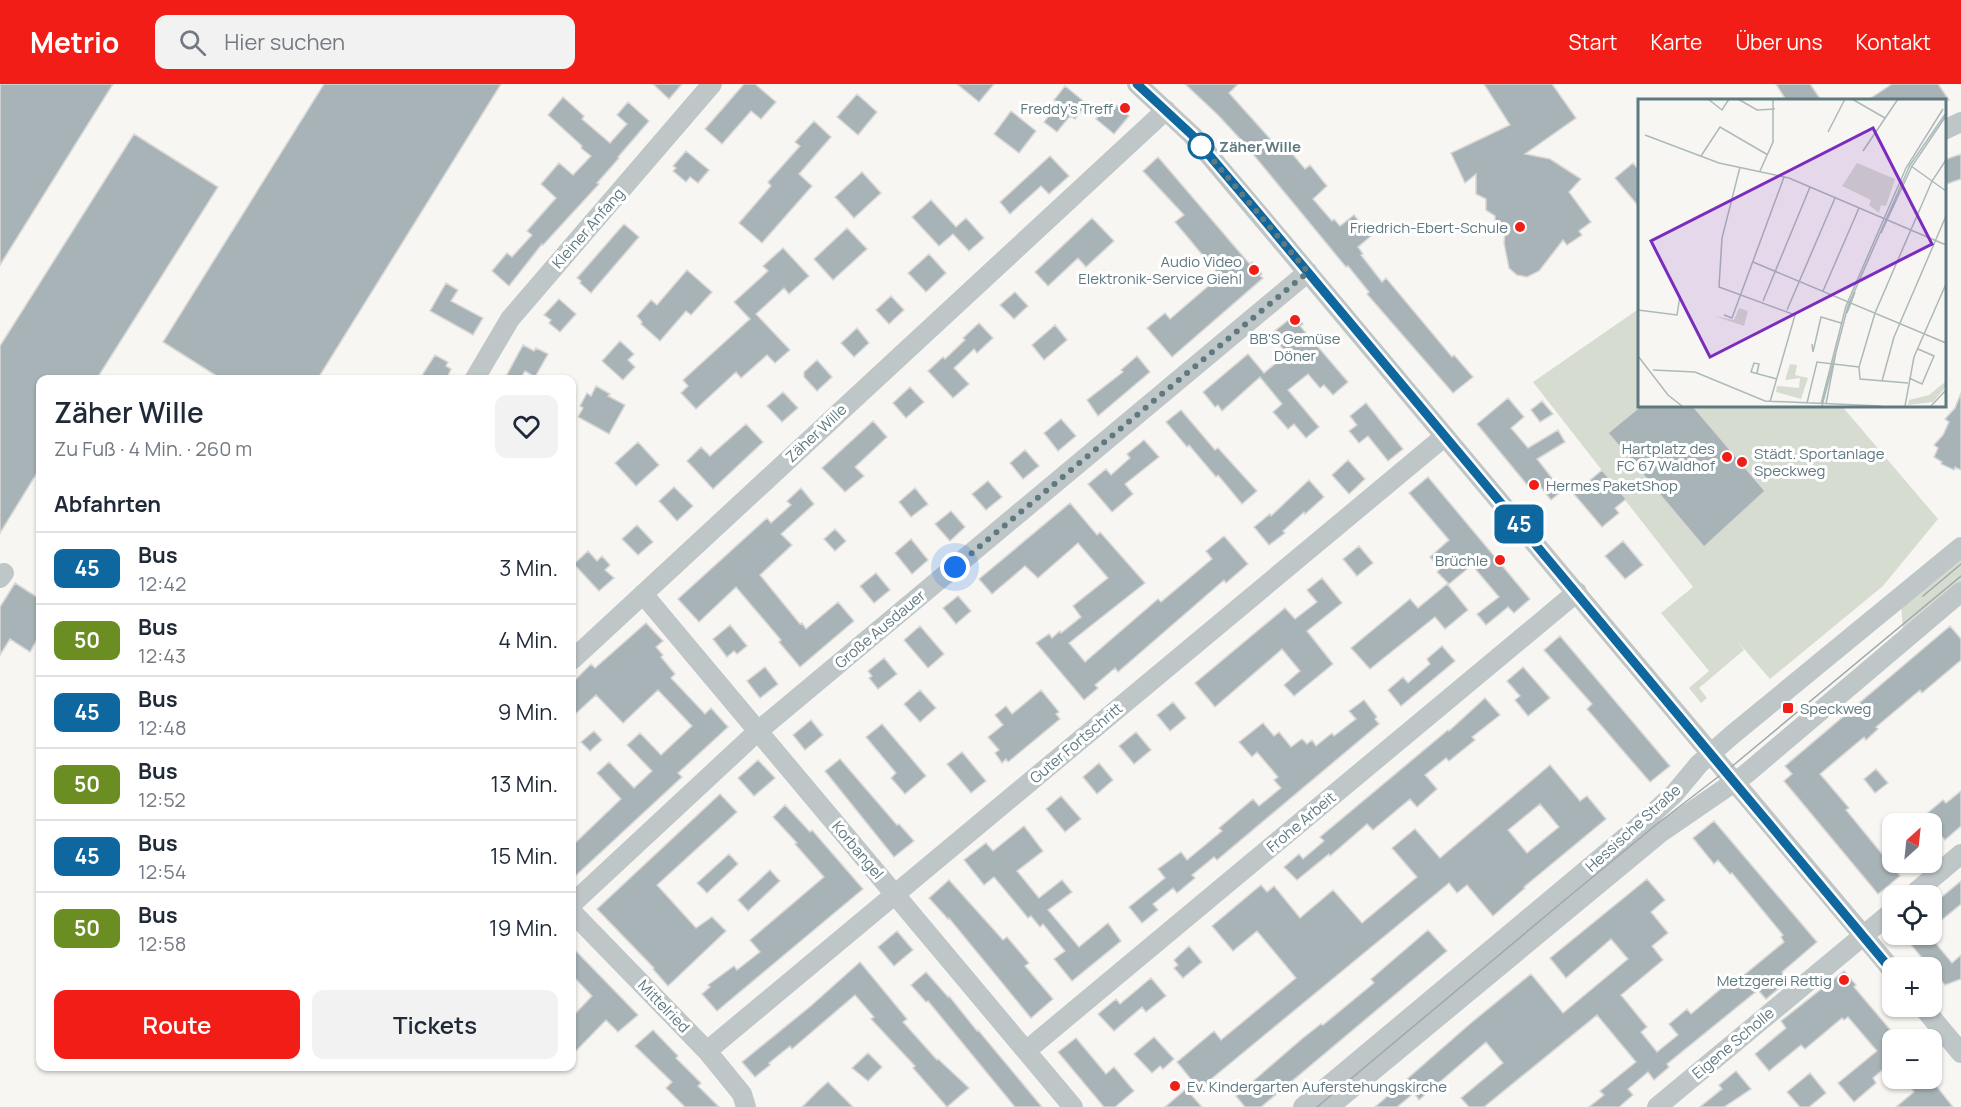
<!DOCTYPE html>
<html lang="de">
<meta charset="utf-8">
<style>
body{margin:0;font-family:Manrope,sans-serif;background:#f2f2f3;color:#1f2937;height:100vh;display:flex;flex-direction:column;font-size:22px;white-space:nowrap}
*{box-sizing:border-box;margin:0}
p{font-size:20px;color:#747a83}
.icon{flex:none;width:33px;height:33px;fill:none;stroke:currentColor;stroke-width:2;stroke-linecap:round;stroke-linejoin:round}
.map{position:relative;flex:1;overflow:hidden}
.details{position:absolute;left:36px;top:291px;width:540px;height:696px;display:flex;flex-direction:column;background:#fff;border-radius:12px;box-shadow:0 2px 4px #0004}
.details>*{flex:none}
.badge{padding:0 12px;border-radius:9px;font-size:21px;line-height:39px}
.needle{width:39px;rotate:27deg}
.fabs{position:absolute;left:1882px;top:729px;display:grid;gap:12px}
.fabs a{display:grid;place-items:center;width:60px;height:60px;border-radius:12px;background:#fff;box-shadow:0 2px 4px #0004;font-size:30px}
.you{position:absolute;width:30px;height:30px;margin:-15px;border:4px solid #fff;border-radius:50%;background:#1a73e8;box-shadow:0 0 0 9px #1a73e833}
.map>.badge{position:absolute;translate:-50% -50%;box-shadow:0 0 0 3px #fff}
h2{padding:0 18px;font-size:22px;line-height:54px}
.round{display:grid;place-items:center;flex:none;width:63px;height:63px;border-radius:12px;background:#f2f2f3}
.summary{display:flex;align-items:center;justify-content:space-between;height:102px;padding:0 18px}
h1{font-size:28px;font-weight:600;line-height:45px}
.button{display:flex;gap:12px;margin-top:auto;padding:12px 18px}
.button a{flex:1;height:69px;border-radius:12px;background:#f21d17;color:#fff;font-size:24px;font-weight:600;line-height:69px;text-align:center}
.button a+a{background:#f2f2f3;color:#1f2937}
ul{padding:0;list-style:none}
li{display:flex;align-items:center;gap:18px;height:72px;padding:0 18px;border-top:2px solid #e0e1e3}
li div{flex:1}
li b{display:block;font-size:22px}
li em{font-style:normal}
li .badge{min-width:66px;font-weight:700;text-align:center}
header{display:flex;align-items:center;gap:36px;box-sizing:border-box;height:84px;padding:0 30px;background:#f21d17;color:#fff}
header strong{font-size:28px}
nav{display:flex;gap:33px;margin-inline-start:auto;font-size:21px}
.search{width:420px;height:54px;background:#f2f2f3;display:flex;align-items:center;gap:15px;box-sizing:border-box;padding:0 21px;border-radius:12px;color:#747a83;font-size:22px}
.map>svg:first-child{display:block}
.green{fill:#d7dcd1}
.building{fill:#a7b3b6;stroke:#d8d7d5;stroke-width:1.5;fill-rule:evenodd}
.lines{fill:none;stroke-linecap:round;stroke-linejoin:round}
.minor{stroke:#bfc6c8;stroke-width:20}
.tram{stroke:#9ea9ac;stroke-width:1.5}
.line-casing{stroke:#fff;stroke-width:14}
.line{stroke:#0e679f;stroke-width:9}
.walk{stroke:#5f7980;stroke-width:6;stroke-dasharray:0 10.8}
.poi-dot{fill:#f21d17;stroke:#fff;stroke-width:2}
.stop-dot{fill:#fff;stroke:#0e679f;stroke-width:3}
.labels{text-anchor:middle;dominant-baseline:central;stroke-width:6;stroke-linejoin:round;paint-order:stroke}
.poi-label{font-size:15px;fill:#5f7980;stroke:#fff;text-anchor:end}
.stop-label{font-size:15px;font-weight:bold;fill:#5f7980;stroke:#fff;text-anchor:start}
.street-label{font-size:15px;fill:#5f7980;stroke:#fff}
.inset-road{fill:none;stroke:#acb9ba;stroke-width:1.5}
.view{fill:#7b2cbf;fill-opacity:0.15;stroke:#7b2cbf;stroke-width:3}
.inset-edge{fill:none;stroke:#5f7980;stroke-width:3}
</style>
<header>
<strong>Metrio</strong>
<div class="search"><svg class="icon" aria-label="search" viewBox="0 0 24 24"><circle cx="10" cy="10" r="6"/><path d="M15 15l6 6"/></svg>Hier suchen</div>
<nav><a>Start</a><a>Karte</a><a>Über uns</a><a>Kontakt</a></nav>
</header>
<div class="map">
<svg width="1961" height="1023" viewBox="0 0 1961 1023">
<rect width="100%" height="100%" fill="#f7f6f2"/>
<path class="green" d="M1640,224V321H1841L1938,435L1883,502L1770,595L1738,558L1744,566L1699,604L1707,614L1701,619L1689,604L1709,587L1661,529L1693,503L1533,298Z
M1961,472V500L1903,548L1901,521Z"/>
<path class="building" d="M0,0H113L0,181Z
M324,0H501L317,296H223L163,258Z
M653,0H682L669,15Z
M744,0H755L776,18L761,35L751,27L722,60L705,45Z
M957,0H994L979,18Z
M1185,0H1238L1229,9L1273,58L1276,56L1281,62L1284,60L1305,85L1310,81L1327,102L1313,115L1332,137L1334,135L1340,142L1354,131L1371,152L1358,163L1363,170L1361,171L1382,198L1386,194L1452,273L1454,271L1473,293L1453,309L1367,210L1369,208L1348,182L1346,183L1243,58L1218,31Z
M1484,0H1552L1576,34L1525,70L1550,75L1581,95L1569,108L1591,138L1579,147L1582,151L1567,161L1563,156L1539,187L1527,193L1517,191L1509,184L1504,159L1505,148L1495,143V132L1486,126V115L1476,110V90L1465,99L1451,69L1510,41Z
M1776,0H1810L1821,16H1786Z
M1892,0H1938L1949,16H1868Z
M1065,2L1087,20L1075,35L1070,32L1057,48L1044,38L1059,19L1054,16Z
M857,10L877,28L858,51L837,33Z
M563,13L584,32L582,35L610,59L627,40L617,31L628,18L649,37L618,73L619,74L597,99L599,100L543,161L542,160L509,202L492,187L507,169L512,173L532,151L527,147L556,114L541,100L559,79L573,91L591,72L581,64L582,62L548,31Z
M1111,17L1129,32L1114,50L1096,35Z
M1011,27L1036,47L1019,69L994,50Z
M814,37L831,53L799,90L812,102L762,159L739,139L771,102L768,98L800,62L795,58Z
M134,50L218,103L96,296H40V384L0,449V262Z
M686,67L709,86L698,99L690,93L686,98L673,87L676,84L673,82Z
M1961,70V95L1944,101V76Z
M1050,72L1069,92L1049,110L1041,102L1010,130L1000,118Z
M1158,73L1247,177L1250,180L1252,178L1262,190L1260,192L1263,194L1172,273L1147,244L1165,229L1170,235L1220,192L1175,138L1184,131L1143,87Z
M1633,79L1640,88V124L1615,94Z
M862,88L881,109L854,134L835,113Z
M931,116L956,143L966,134L984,154L969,167L953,150L939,162L912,133Z
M1092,134L1114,157L1086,183L1078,174L1048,202L1035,188Z
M624,140L639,153L591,209L580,199L581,197L577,194Z
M847,144L867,165L833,196L814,175Z
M783,164L809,192L789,210L784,204L756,230L790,266L775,279L767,271L741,294L736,288L696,325L681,309L688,302L683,296L750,235L734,218L768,187L763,182Z
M929,170L946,189L926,208L908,189Z
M687,186L712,208L691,231L686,227L660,257L641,240L642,238L637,232L651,216L657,221Z
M446,199L458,206L451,217L483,234L473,251L430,227Z
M1015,208L1028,222L1014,235L1000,221Z
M891,212L904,226L889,240L876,226Z
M559,215L576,230L560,248L549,239L551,236L544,231Z
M1296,230L1303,240L1300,242L1348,298L1333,311L1324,301L1320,304L1308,290L1288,306L1319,343L1306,354L1294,340L1288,345L1273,328L1282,320L1260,293L1222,327L1218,321L1215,323L1203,308L1248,270L1264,289L1287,270L1271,250Z
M979,239L993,254L977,269L974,265L954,284L969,300L953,314L928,287L943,273L945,275L965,256L963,254Z
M1055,241L1067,256L1044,276L1032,261Z
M857,244L869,259L854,273L841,259Z
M620,257L634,270L628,276L635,283L623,296L602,277Z
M523,261L534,267L536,264L548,270L535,293L525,287L520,296H504Z
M435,271L448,278L446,282L451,285L446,296H419Z
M1137,272L1150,288L1098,332L1087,316L1123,288L1121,286Z
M817,276L832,293L817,307L804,293V288Z
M596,302L610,310L608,312L625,321L609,350L578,333L583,324L580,322L587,309L591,312Z
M910,303L924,318L906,334L893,319Z
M783,308L798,324L782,338L767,322Z
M1961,309V386L1955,383L1954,386L1941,380L1942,378L1934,373L1938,364L1934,361L1943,351L1949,338L1945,335L1955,324Z
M1508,314L1524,333L1511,344L1528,364L1558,346L1565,358L1537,375L1562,407L1551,416L1540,402L1533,408L1477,340Z
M1542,317L1553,330L1540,338L1531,326Z
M1366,319L1403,365L1388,377L1368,352L1359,359L1349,347L1357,341L1350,332Z
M1642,321H1692L1765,407L1704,463L1608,349Z
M1181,326L1215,366L1218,364L1257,407L1242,420L1218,391L1216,393L1189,361L1187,363L1166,338Z
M1061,335L1076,352L1058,367L1044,349Z
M873,337L887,353L855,383L864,392L845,408L822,384Z
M746,340L763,358L713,405L687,377L701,363L710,372Z
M1144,356L1159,373L1125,400L1133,410L1112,428L1088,400L1106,385L1111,391L1130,374L1127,370Z
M638,358L659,381L636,402L615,379Z
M1025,366L1039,382L1023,395L1010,379Z
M1348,376L1365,395L1349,410L1332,391Z
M1602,386L1626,415L1615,424L1619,429L1602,443L1574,410Z
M1428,393L1530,515L1514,529L1508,523L1486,541L1477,530L1499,513L1472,481L1449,500L1437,488L1440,485L1430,473L1449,456L1409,409Z
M1309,396L1324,413L1305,430L1304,428L1283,447L1285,449L1269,461L1254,443L1270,430L1271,432Z
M988,397L1002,413L986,426L972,410Z
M674,403L693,422L677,437L659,417Z
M801,404L814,420L781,450L792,461L760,491L800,540L802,539L806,545L838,518L854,537L800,583L779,558L781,556L736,503L699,538L678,515L767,434L771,439L791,421L787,417Z
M915,404L928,420L911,433L899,418Z
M1070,419L1097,451L1100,448L1145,499L1069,559L1085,578L1158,515L1161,518L1212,475L1206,467L1224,452L1248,480L1226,499L1224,496L1118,588L1115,584L1095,601L1098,604L1084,616L1036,559L1049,550L1052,554L1060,547L1061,549L1081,533L1073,522L1108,494L1078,459L1038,494L1025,482L992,510L979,495Z
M951,427L965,443L950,457L935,440Z
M637,441L653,458L638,471L622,455Z
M835,445L846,457L835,467L824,455Z
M911,455L928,476L912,490L895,469Z
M1623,457L1643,481L1625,495L1605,472Z
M1359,462L1373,479L1357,492L1343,475Z
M588,467L597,477L602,472L610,481L605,486L614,494L599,507L574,480Z
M876,489L890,506L874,519L860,502Z
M1322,494L1342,519L1307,547L1333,580L1294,612L1284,601L1300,587L1282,565L1215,623L1195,599L1285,524L1295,535L1317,518L1307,506Z
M15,499L40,515V550L30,568L10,555L0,571V523Z
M1447,500L1468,526L1445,545L1435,533L1370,585L1351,564L1410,515L1418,524Z
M958,512L971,527L956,540L943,524Z
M646,539L663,557L656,563L663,571L661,573L675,590L671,594L705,630L711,624L728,643L678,689L682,693L572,795V762L621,715L597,689L609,678L634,704L652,687L627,661L640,649L661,671L692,642L658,606L623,639L596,611L572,633V599L591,580L595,584Z
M730,541L747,562L737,570L734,567L727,573L713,555Z
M920,542L944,570L928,584L904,556Z
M1950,542L1961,555V576L1922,609L1920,606L1876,643L1878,645L1866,656L1864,653L1820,690L1849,724L1846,726L1900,792L1878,810L1784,697L1792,690L1785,682Z
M1560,552L1670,682L1650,698L1587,625L1592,620L1544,566Z
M1442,562L1455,577L1401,622L1388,606L1403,593L1408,599L1430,580L1427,575Z
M884,574L897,590L878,605L869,594L872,592L868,587Z
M765,583L778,600L760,614L747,597Z
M1523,583L1550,614L1528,632L1515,616L1520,612L1507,597Z
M920,606L936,624L920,638L904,620Z
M1041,606L1059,628L1056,630L1060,635L1008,678L1006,675L1002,679L995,669L999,666L988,653L1003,641L995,631L1006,622L1012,630Z
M1485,614L1500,631L1472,653L1475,656L1449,677L1446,674L1425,691L1437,705L1417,723L1410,715L1373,746L1367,740L1330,772L1329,770L1297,796L1284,783L1299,770L1303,775L1324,757L1320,753L1448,646L1449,647Z
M1364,616L1377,633L1375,635L1379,640L1217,776L1214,773L1192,791L1195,794L1177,809L1173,804L1153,820L1158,826L1142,839L1129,823L1165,794L1158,785L1181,768L1187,776L1222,747L1219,744L1253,715L1259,722L1281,704L1274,696L1278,693L1257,668L1252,673L1239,658L1263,639L1274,652L1279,648L1291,663L1302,655L1307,660L1312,656L1316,662L1332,649L1334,652L1356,635L1349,627Z
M1173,618L1186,634L1170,647L1157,631Z
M811,636L823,651L805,666L793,651Z
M882,640L926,692L905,710L891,694L896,689L866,653Z
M594,647L602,656L590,667L581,658Z
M1136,648L1151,666L1134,680L1119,662Z
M962,668L986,697L971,709L947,680Z
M840,675L897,741L899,740L914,757L894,773L825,687Z
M758,676L775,694L754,712L738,694Z
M1099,679L1113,696L1097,710L1083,693Z
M1550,681L1580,717L1587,712L1606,735L1524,803L1525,804L1493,832L1467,801L1457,809L1449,799L1199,1005L1177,978L1214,947L1221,956L1296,894L1257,847L1233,867L1212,842L1261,801L1267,808L1274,802L1300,834L1333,806L1362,839L1417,793L1392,764L1415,745L1440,774ZM1540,720L1559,743L1527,769L1508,746Z
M1876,685L1888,699L1875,709L1864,695Z
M1961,707V742L1945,756L1924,732L1943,716L1946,719Z
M720,710L737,728L657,801L696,844L712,833L726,847L668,902L653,885L654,884L597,825Z
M1061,712L1081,735L1065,748L1046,725Z
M785,721L810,748L812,746L863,805L717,927L702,910L710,903L708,901L734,882L737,886L760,868L750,856L824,793L795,760L797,759L773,733Z
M1714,737L1817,858L1782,888L1789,896L1766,915L1758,906L1667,980L1669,983L1654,996L1648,988L1628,1005L1633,1011L1619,1023H1589L1604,1011L1600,1007L1636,978L1597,931L1484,1023H1469L1461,1014L1503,979L1486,958L1419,1016L1414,1009L1397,1023H1375L1471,939L1531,890L1563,929L1628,875L1611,855L1566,894L1550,874L1647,795L1665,816L1651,828L1668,849L1652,862L1663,876L1621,911L1647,943L1641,948L1657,968L1678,951L1669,940L1687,925L1691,930L1729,898L1732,901L1784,858L1781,853L1783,851L1732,789L1730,790L1718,776L1714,780L1693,754Z
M1024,742L1043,767L1017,787L1039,814L1062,796L1072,808L1048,826L1079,863L1108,839L1121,857L1072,897L1054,875L1065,867L1043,840L1040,843L1031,832L1028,834L994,793L984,801L964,776L986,759L993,767Z
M729,770L738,780L707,809L697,799Z
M770,786L780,797L748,827L738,816Z
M949,796L1003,856L1007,853L1029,879L1025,882L1053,915L1031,934L949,834L948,835L929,814Z
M1961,797V820L1932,844V821Z
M1428,846L1447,867L1261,1023H1245L1236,1012L1303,954L1321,940L1323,941L1374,899L1371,895Z
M897,847L913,866L894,882L878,863Z
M1902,850H1928L1952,879L1961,871V895L1945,901Z
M1189,862L1202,878L1183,894L1174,884L1178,881L1174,876Z
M572,863L638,931L618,948L606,936L572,971V933L592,912L572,891Z
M860,878L907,935L903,938L937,976L938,975L969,1004L947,1023L913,984L915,982L871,935L874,933L855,911L792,965L790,962L769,979L770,981L755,993L742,978L812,921Z
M1844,887L1856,901L1854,903L1893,949V977L1873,994L1876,999L1854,1018L1838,999L1877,967L1848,933L1844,936L1842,934L1805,965L1801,961L1769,987L1755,970L1786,944L1781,937Z
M926,888L948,913L949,912L977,947L978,946L1042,1023H1015L928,917L926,918L911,901Z
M1151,894L1166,912L1146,928L1142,923L1114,947L1098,930L1116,915L1120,920Z
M653,946L678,972L676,974L701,999L698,1002L719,1023H685L666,1004L672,998L635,962Z
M1154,953L1174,975L1163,985L1160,982L1152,989L1134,970Z
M1076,954L1106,990L1114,983L1134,1007L1115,1023H1104L1058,968Z
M868,969L882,983L868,997L852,984Z
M1736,987L1751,1005L1724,1023H1700L1722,1005L1719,1001Z
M1810,989L1826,1009L1809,1023H1800L1787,1008Z
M1914,994H1930L1953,1023H1896L1914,1008L1908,1000Z
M828,998L853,1023H802L819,1006Z
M1186,1005L1202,1023H1165Z"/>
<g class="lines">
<path class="minor" d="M1137,0L1192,51L1278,153L1893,887
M1944,46L1961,38
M474,296L510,235L712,0
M0,494L4,489
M643,510L1073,1023
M572,576L1166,26
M1911,812L1961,770
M572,820L758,647L1308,188
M572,828L707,967L742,1010L746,1023
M1922,922L1961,969
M707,967L1445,352
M1026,967L1577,508
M1303,1023L1639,742L1674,710L1699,680L1732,651L1961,463
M1329,1023L1660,749L1746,690L1961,508
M1657,1023L1893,827"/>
<path class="tram" d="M1923,512L1961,480
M1317,1023L1566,815L1657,740L1736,679L1961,492"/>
</g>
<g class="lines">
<g class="line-casing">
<path id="line" d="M1137,0L1192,51L1250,119L1893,888"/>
</g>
<use href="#line" class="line"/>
<path class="walk" d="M955,483L1308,188L1201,62"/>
</g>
<g class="poi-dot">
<circle cx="1125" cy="24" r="6"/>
<circle cx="1520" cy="143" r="6"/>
<circle cx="1254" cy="186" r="6"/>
<circle cx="1295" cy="236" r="6"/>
<circle cx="1727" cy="373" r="6"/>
<circle cx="1742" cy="378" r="6"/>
<circle cx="1534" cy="401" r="6"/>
<circle cx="1500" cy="476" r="6"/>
<rect x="1782" y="618" width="12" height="12" rx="3"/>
<circle cx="1844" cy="896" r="6"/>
<circle cx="1175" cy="1002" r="6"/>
</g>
<circle class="stop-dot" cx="1201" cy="62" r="12"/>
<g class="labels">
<g class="poi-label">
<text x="1113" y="24">Freddy's Treff</text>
<text x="1508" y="143">Friedrich-Ebert-Schule</text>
<text x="1242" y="177">Audio Video<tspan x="1242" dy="17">Elektronik-Service Giehl</tspan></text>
<text x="1295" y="254" text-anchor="middle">BB'S Gemüse<tspan x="1295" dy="17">Döner</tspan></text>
<text x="1715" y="364">Hartplatz des<tspan x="1715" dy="17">FC 67 Waldhof</tspan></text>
<text x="1754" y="369" text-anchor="start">Städt. Sportanlage<tspan x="1754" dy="17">Speckweg</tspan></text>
<text x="1546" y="401" text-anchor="start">Hermes PaketShop</text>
<text x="1488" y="476">Brüchle</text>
<text x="1800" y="624" text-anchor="start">Speckweg</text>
<text x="1832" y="896">Metzgerei Rettig</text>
<text x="1187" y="1002" text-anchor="start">Ev. Kindergarten Auferstehungskirche</text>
</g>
<g class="stop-label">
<text x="1219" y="62">Zäher Wille</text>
</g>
<g class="street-label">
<text transform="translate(588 144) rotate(-49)">Kleiner Anfang</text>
<text transform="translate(816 349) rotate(-43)">Zäher Wille</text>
<text transform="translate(880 545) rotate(-40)">Große Ausdauer</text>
<text transform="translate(1076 659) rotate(-40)">Guter Fortschritt</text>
<text transform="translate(1301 738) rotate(-40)">Frohe Arbeit</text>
<text transform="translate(1633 744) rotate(-42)">Hessische Straße</text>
<text transform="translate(858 766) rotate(50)">Korbangel</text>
<text transform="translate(664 922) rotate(46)">Mittelried</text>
<text transform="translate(1733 959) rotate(-40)">Eigene Scholle</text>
</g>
</g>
<g transform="translate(1638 15)">
<rect width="308" height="308" fill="#f7f6f2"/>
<path d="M219,64L257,80L248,107L243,106L241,114L231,106L233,101L204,87ZM101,209L110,212L106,227L76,217L96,221ZM152,265L159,266L157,276L170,279L163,300L138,293L139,287L161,289L162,279L147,281ZM307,283V289L295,303L270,306L271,301L291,296Z" fill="#d7dcd1"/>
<path class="inset-road" d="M70,0L84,11L91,0M100,0L119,11L137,10M214,0L247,19M190,33L207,0M7,36L81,64L151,79L308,146M225,52L260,0M63,57L82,28L130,56M273,67L308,92M102,68L84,139L81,188L157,216L132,303M122,72L135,43V0M243,134L274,67L308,17M115,163L308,244M185,192L221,109M125,202L172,88M0,211L39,216L42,197M149,211L197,99M209,214L217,193M86,216L94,219L146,78M174,245L175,253L183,218L203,224M0,257L30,296L44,307M15,271L57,273L127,302L243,307M119,274L121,265L116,264L113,273L139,280M271,279L284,285L296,257L280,250M244,282L256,238L308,117M270,284L222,280L221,268L237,214L294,82L308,61M169,304L179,263L221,268M183,305L208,207L268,69L305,10M188,305L198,253M184,307L210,207L272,66L308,14M267,307L276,258L308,185M293,307L308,291"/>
<path class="view" d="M235,29L294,145L72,258L13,142Z"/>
<rect width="308" height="308" class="inset-edge"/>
</g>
</svg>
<div class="fabs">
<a><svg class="needle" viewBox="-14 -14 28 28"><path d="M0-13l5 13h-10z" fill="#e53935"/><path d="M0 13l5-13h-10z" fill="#747a83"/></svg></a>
<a><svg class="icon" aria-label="locate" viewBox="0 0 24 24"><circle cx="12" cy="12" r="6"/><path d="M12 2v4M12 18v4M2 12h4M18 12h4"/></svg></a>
<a>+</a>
<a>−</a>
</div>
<div class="you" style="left:955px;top:483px"></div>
<b class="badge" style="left:1519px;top:440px;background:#0e679f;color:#fff">45</b>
<section class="details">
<div class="summary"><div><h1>Zäher Wille</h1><p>Zu Fuß · 4 Min. · 260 m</p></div><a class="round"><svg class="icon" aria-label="heart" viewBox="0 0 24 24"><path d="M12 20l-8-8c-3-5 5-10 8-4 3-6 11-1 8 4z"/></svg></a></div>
<h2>Abfahrten</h2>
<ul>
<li><span class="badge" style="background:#0e679f;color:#fff">45</span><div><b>Bus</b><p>12:42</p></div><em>3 Min.</em></li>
<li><span class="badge" style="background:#6b8e23;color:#fff">50</span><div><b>Bus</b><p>12:43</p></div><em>4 Min.</em></li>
<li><span class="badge" style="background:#0e679f;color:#fff">45</span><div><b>Bus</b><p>12:48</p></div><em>9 Min.</em></li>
<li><span class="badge" style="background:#6b8e23;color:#fff">50</span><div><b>Bus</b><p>12:52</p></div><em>13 Min.</em></li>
<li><span class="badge" style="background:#0e679f;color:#fff">45</span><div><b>Bus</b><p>12:54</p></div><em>15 Min.</em></li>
<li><span class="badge" style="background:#6b8e23;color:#fff">50</span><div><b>Bus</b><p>12:58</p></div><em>19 Min.</em></li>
</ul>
<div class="button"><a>Route</a><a>Tickets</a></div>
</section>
</div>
